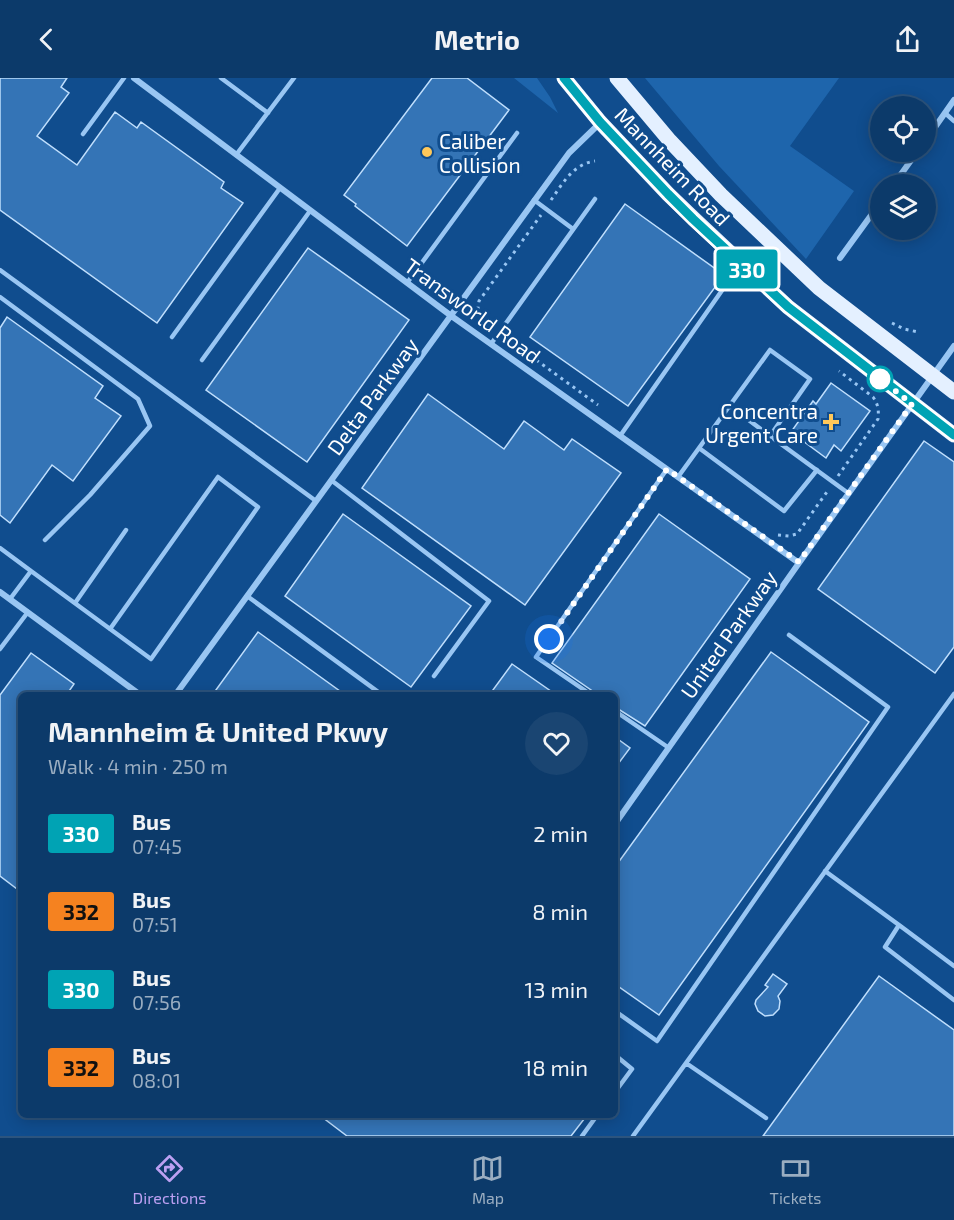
<!DOCTYPE html>
<meta charset="utf-8">
<style>
body{margin:0;font-family:"Exo 2",sans-serif;background:#1a4572;color:#f1f3f6;height:100vh;display:flex;flex-direction:column;font-size:22px;white-space:nowrap}
*{box-sizing:border-box;margin:0}
p{font-size:20px;color:#9aadc1}
.icon{flex:none;width:33px;height:33px;fill:none;stroke:currentColor;stroke-width:2;stroke-linecap:round;stroke-linejoin:round}
.map{position:relative;flex:1;overflow:hidden}
.details{position:absolute;left:18px;top:614px;width:600px;height:426px;display:flex;flex-direction:column;background:#0c3a6a;border-radius:9px;box-shadow:0 3px 15px #0003,0 0 0 2px #2c547e}
.details>*{flex:none}
.badge{padding:0 12px;border-radius:4px;font-size:21px;line-height:39px}
.buttons{position:absolute;left:870px;top:18px;display:grid;gap:12px}
.buttons a{display:grid;place-items:center;width:66px;height:66px;border-radius:50%;background:#0c3a6a;box-shadow:0 3px 15px #0003,0 0 0 2px #2c547e;font-size:30px}
.you{position:absolute;width:30px;height:30px;margin:-15px;border:4px solid #fff;border-radius:50%;background:#1a73e8;box-shadow:0 0 0 9px #1a73e833}
.map>.badge{position:absolute;translate:-50% -50%;box-shadow:0 0 0 3px #fff}
.round{display:grid;place-items:center;flex:none;width:63px;height:63px;border-radius:32px;background:#1a4572}
.head{display:flex;align-items:center;justify-content:space-between;height:102px;padding:0 30px}
h1{font-size:28px;font-weight:700;line-height:45px}
ul{padding:0;list-style:none}
li{display:flex;align-items:center;gap:18px;height:78px;padding:0 30px}
li div{flex:1}
li b{display:block;font-size:22px}
li em{font-style:normal}
li .badge{min-width:66px;font-weight:700;text-align:center}
header{display:flex;justify-content:space-between;align-items:center;height:78px;padding:0 30px;background:#0c3a6a;font-size:27px;font-weight:700}
.tab-bar{display:flex;justify-content:space-around;align-items:center;height:84px;border-top:2px solid #2c547e;background:#0c3a6a;font-size:16px;color:#9aadc1}
.tab-bar a{display:grid;justify-items:center;gap:3px}
.tab-bar .selected{color:#bca0f2}
.map>svg:first-child{display:block}
.green{fill:#1e65ac}
.building{fill:#3474b6;stroke:#c0dffd;stroke-width:1.5}
.lines{fill:none;stroke-linecap:round;stroke-linejoin:round}
.path{stroke:#99c6f3;stroke-width:3;stroke-dasharray:3 4.5;stroke-linecap:butt}
.service{stroke:#99c6f3;stroke-width:4.5}
.minor{stroke:#99c6f3;stroke-width:6}
.primary{stroke:#e4f0ff;stroke-width:15}
.line-casing{stroke:#fff;stroke-width:14}
.line{stroke:#00a3b4;stroke-width:9}
.walk{stroke:#fff;stroke-width:6;stroke-dasharray:0 10.8}
.poi-dot{fill:#ffc85a;stroke:#104d8e;stroke-width:2}
.stop-dot{fill:#fff;stroke:#00a3b4;stroke-width:3}
.labels{text-anchor:middle;dominant-baseline:central;stroke-width:6;stroke-linejoin:round;paint-order:stroke}
.poi-label{font-size:21px;fill:#fff;stroke:#104d8e;text-anchor:start}
.street-label{font-size:21px;fill:#fff;stroke:#104d8e}
</style>
<header><svg class="icon" aria-label="back" viewBox="0 0 24 24"><path d="M15 5l-7 7 7 7"/></svg>Metrio<svg class="icon" aria-label="share" viewBox="0 0 24 24"><path d="M12 15V3M7 8l5-5 5 5M5 13v7h14v-7"/></svg></header>
<div class="map">
<svg width="954" height="1058" viewBox="0 0 954 1058">
<rect width="100%" height="100%" fill="#104d8e"/>
<path class="green" d="M514,0H537L550,19L558,35Z
M645,0H839L790,68L854,113L806,181L719,88Z"/>
<path class="building" d="M0,0H67L61,9L69,15L37,58L77,87L115,34L137,50L141,44L224,104L221,110L243,125L157,245L0,132Z
M432,0H467L509,32L407,168L355,128L356,126L344,117Z
M625,126L724,197L628,328L530,259Z
M308,170L409,242L307,384L206,312Z
M7,239L103,308L95,320L121,338L73,403L52,387L10,445L0,437V250Z
M831,305L870,333L841,373L834,367L826,380L791,354L813,323L816,326Z
M428,316L504,371L524,343L564,372L572,361L621,395L525,527L362,410Z
M924,363L954,384V569L935,595L818,511Z
M343,436L471,528L411,609L285,518Z
M659,436L750,501L645,648L615,629V616H597L552,585Z
M258,554L344,616H213Z
M771,574L869,644L659,937L615,906V789Z
M31,575L74,606L67,616H21V814L0,798V617Z
M512,586L555,616H490Z
M615,659L630,670L615,690Z
M773,896L787,906L778,918L780,923L779,931L773,937L765,938L758,933L755,926L756,922L768,909L765,907Z
M879,898L954,952V1058H763Z
M318,1036H588L571,1058H347Z"/>
<g class="lines">
<path class="path" d="M551,122C563,105 573,86 595,83
M892,245L904,251L918,254
M491,249C480,241 476,237 479,223L541,137
M506,260L598,327
M838,398L878,341C879,332 878,326 873,319L839,293
M778,457L789,458L797,456L829,411"/>
<path class="service" d="M221,0L268,35
M945,35L954,43
M83,56L124,0
M236,77L294,0
M534,122L573,151
M0,192L316,423
M407,205L517,55
M0,219L138,321L150,348L90,417L45,462
M172,259L280,110
M491,266L595,121
M202,282L310,133
M730,328L770,358
M620,358L723,211
M699,370L784,433L817,392
M678,399L770,272L810,301L770,358L848,415
M331,402L489,523L434,598
M0,470L31,493
M247,518L381,616
M10,521L31,493L151,581L258,429L218,399L110,551
M75,525L126,452
M0,571L28,534
M590,616L536,579L667,391
M615,633L669,670
M825,793L899,847
M954,888L899,847L885,869L954,922
M615,933L657,963L888,629L789,557
M615,977L632,991L615,1014
M686,985L766,1040
M582,1058L598,1036
M633,1058L954,616"/>
<path class="minor" d="M134,0L450,237L799,485
M926,62L954,22
M894,106L917,74
M840,180L880,125
M0,514L139,616
M176,616L569,75L600,45
M615,746L799,485L954,268"/>
<path class="primary" d="M564,0L600,44L668,116L694,141L788,229L954,357
M617,0L670,63L721,117L819,210L954,314"/>
</g>
<g class="lines">
<g class="line-casing">
<path id="line" d="M564,0L600,44L668,116L693,141L788,229L954,357"/>
</g>
<use href="#line" class="line"/>
<path class="walk" d="M549,561L667,391L799,484L912,326L880,301"/>
</g>
<g class="poi-dot">
<circle cx="427" cy="74" r="6"/>
<path d="M828 335h6v6h6v6h-6v6h-6v-6h-6v-6h6z"/>
</g>
<circle class="stop-dot" cx="880" cy="301" r="12"/>
<g class="labels">
<g class="poi-label">
<text x="439" y="62">Caliber<tspan x="439" dy="24">Collision</tspan></text>
<text x="818" y="332" text-anchor="end">Concentra<tspan x="818" dy="24">Urgent Care</tspan></text>
</g>
<g class="street-label">
<text transform="translate(673 88) rotate(46)">Mannheim Road</text>
<text transform="translate(473 232) rotate(36)">Transworld Road</text>
<text transform="translate(372 318) rotate(-54)">Delta Parkway</text>
<text transform="translate(728 556) rotate(-55)">United Parkway</text>
</g>
</g>
</svg>
<div class="buttons">
<a><svg class="icon" aria-label="locate" viewBox="0 0 24 24"><circle cx="12" cy="12" r="6"/><path d="M12 2v4M12 18v4M2 12h4M18 12h4"/></svg></a>
<a><svg class="icon" aria-label="layers" viewBox="0 0 24 24"><path d="M12 4l9 5-9 5-9-5zM3 14l9 5 9-5"/></svg></a>
</div>
<div class="you" style="left:549px;top:561px"></div>
<b class="badge" style="left:747px;top:191px;background:#00a3b4;color:#fff">330</b>
<section class="details">
<div class="head"><div><h1>Mannheim &amp; United Pkwy</h1><p>Walk · 4 min · 250 m</p></div><a class="round"><svg class="icon" aria-label="heart" viewBox="0 0 24 24"><path d="M12 20l-8-8c-3-5 5-10 8-4 3-6 11-1 8 4z"/></svg></a></div>
<ul>
<li><span class="badge" style="background:#00a3b4;color:#fff">330</span><div><b>Bus</b><p>07:45</p></div><em>2 min</em></li>
<li><span class="badge" style="background:#f58220;color:#111">332</span><div><b>Bus</b><p>07:51</p></div><em>8 min</em></li>
<li><span class="badge" style="background:#00a3b4;color:#fff">330</span><div><b>Bus</b><p>07:56</p></div><em>13 min</em></li>
<li><span class="badge" style="background:#f58220;color:#111">332</span><div><b>Bus</b><p>08:01</p></div><em>18 min</em></li>
</ul>
</section>
</div>
<nav class="tab-bar">
<a class="selected"><svg class="icon" aria-label="directions" viewBox="0 0 24 24"><path d="M12 3l9 9-9 9-9-9zM9 14v-3h6M13 9l2 2-2 2"/></svg>Directions</a>
<a><svg class="icon" aria-label="map" viewBox="0 0 24 24"><path d="M3 6l6-2 6 2 6-2v14l-6 2-6-2-6 2zM9 4v14M15 6v14"/></svg>Map</a>
<a><svg class="icon" aria-label="tickets" viewBox="0 0 24 24"><path d="M3 7h18v10H3zM15 7v10"/></svg>Tickets</a>
</nav>
